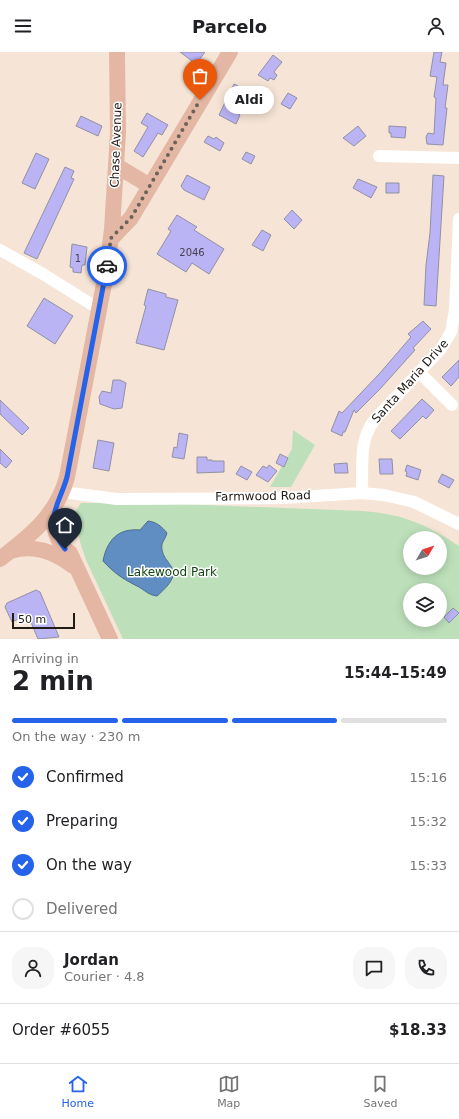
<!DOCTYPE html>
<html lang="en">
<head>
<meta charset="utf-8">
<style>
  :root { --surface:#fff; --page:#f6f6f6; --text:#202124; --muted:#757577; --line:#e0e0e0; --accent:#2563eb }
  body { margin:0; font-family:"DejaVu Sans",sans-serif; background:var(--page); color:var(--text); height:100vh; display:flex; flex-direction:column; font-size:15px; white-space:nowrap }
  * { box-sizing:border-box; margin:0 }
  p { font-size:13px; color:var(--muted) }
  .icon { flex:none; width:22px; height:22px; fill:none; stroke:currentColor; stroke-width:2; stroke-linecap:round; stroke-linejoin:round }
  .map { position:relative; height:587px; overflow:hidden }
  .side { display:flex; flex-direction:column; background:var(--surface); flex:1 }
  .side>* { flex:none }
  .needle { width:26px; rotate:51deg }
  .controls { position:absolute; left:403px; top:479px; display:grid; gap:8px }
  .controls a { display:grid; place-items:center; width:44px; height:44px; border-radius:50%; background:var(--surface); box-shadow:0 2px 10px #0003; font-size:20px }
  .scale { position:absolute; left:12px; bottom:10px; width:63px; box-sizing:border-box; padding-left:4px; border:2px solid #211b16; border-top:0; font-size:11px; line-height:14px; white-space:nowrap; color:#211b16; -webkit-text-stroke:3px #fff; paint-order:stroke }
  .pin { position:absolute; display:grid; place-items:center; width:34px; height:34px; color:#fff; margin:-41px -17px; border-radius:50% 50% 50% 0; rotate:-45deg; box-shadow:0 0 4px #0007 }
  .pin .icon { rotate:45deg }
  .courier { position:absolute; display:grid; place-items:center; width:40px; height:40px; margin:-20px; border:3px solid #2563eb; border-radius:50%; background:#fff; color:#222; box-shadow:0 1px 5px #0007 }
  .bubble { position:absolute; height:28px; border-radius:14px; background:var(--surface); box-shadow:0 2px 10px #0003; font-size:13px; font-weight:600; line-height:28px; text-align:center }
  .summary em { font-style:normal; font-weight:600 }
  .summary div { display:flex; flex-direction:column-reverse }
  .summary { display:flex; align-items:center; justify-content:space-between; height:68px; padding:0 12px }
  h1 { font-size:26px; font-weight:600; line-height:30px }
  .bar { display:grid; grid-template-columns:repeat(4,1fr); gap:6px 4px; align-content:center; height:48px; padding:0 12px }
  .bar i { height:5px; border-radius:3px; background:var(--line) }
  .bar .active { background:var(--accent) }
  .bar p { grid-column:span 4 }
  .line { display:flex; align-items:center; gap:10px; padding:0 12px; border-top:1px solid var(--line) }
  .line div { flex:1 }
  .round { display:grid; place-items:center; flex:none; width:42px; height:42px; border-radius:16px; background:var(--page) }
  ol { padding:0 12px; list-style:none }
  li { display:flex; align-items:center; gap:12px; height:44px }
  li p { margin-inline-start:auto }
  li .icon { padding:4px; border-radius:50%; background:var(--accent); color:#fff; stroke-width:4 }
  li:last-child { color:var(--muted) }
  li i { width:22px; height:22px; border:2px solid var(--line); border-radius:50% }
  header { display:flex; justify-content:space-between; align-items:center; height:52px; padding:0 12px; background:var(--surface); font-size:18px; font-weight:600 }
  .tab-bar { display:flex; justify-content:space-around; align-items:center; height:56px; border-top:1px solid var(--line); background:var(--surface); font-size:11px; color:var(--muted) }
  .tab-bar a { display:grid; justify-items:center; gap:2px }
  .tab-bar .active { color:var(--accent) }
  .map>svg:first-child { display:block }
</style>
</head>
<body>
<header><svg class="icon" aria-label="menu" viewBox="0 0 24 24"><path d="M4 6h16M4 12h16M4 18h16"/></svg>Parcelo<svg class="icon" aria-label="person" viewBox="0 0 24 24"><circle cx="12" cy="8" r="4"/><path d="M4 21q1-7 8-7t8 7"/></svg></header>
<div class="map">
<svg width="459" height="587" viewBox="0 0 459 587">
  <rect width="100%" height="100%" fill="#f6e5d6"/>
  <path fill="#bde0ba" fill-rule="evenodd" d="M293,378l22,15 -24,42h-21l22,-38z
    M81,451h74l208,8c40,3 63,13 96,35v93h-336l-37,-79 -6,-18 -5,-30zM410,486h30v30h-30zM410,538h30v30h-30z"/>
  <path fill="#618ec2" stroke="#4e6c8e" d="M148,469c9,1 14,6 19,12 -1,4 -4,8 -5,11 -3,22 30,22 -5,52 -9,-1 -12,-6 -20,-10 -14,-7 -23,-13 -34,-25 4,-20 14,-33 37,-31z"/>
  <path fill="#bab3f4" stroke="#9291a3" d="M180,0h25l-9,12z
    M434,0h8l-2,10 6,1 -3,22h5l-3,23h2l-4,37 -16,-1 -1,-7 2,-4 6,1 2,-36 -2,-1 3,-20 -7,-1z
    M273,3l9,7 -8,10 3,3 -3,5 -4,-2 -2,3 -10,-6z
    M234,32l18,9 -5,10 -6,-3 -6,12 5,3 -4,9 -17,-9z
    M288,41l9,5 -7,11 -9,-5z
    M147,61l21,12 -6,10 -4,-2 -15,24 -9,-6 14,-24 -7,-4z
    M81,64l21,10 -4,10 -22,-10z
    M358,74l8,10 -12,10 -11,-8z
    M389,74l17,1 -1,11 -14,-1v-4h-2z
    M208,84l6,3 2,-2 8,6 -4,8 -16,-9z
    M246,100l9,4 -4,8 -9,-5z
    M36,101l13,6 -14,30 -13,-6z
    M65,115l9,4 -3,7 3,1 -37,80 -13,-6z
    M187,123l23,12 -6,13 -20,-10 -3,-4z
    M433,123l11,1 -8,130 -12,-1 2,-40 4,-32z
    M358,127l19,8 -6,11 -18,-10z
    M386,131h13v10h-13z
    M292,158l10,10 -8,9 -10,-10z
    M177,163l20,12 -3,3 30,19 -15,25 -17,-11 -6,9 -29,-18 14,-23 -3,-2z
    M262,178l9,5 -8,16 -11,-6z
    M72,192l15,3 -2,18h-3l-1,8 -8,-1v-4l-3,-1z
    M148,237l18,5v3l12,3 -14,50 -28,-7 10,-37 -2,-1z
    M44,246l29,18 -18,28 -28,-18z
    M423,269l8,8 -18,19 2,2 -35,39 -24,24 -2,-3 -9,22h-2l-1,4 -11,-5 8,-20 3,2 38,-40 31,-36 -3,-3z
    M459,308v17l-8,9 -9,-9z
    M113,328h7l6,3 -4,25 -8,1 -14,-5 -1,-7 3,-6 9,2z
    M422,347l12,11 -8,9 -3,-3 -23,23 -9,-8z
    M0,348l29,28 -7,7 -22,-21z
    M179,381l9,2 -4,24 -12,-2 2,-10 3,1z
    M98,388l16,3 -5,28 -16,-3z
    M0,397l12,12 -6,7 -6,-5z
    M280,402l8,4 -4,9 -8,-4z
    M197,405h10v3h5v1h12v11l-27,1z
    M379,407h13l1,15h-13z
    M347,411l1,10h-13l-1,-9z
    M269,413l8,6 -9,11 -12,-7 7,-9 4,2z
    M407,413l14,5 -3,10 -12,-4 1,-4 -2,-1z
    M241,414l11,6 -5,8 -11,-6z
    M442,422l12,6 -5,8 -11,-6z
    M36,538l4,2 19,45 -21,2 -10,-24 -16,7 -7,-15 2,-4z
    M453,556l6,5 -10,10 -5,-6z"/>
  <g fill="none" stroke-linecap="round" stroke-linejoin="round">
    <path stroke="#fff" stroke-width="12" d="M379,104l80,2
      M0,198l43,24 56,35
      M419,320l33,33
      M62,440l55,7 166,-1 79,-5 22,2 30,7 45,22
      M362,441c1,-26 -4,-54 14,-75l65,-69 10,-17 4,-22 4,-91"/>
    <path stroke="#e4b7a5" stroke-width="16" d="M117,114l33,20
      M111,187l20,-21 99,-166
      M54,456c-2,16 2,36 16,45l40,86
      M11,499c22,-7 44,1 62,15
      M0,507c30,-23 57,-44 67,-82l40,-209 5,-39 6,-96 -1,-81"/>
  </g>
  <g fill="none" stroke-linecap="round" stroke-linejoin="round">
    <path stroke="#6c6259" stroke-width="4" stroke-dasharray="0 7.2" d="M107,214l4,-28 20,-20 69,-118"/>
    <path stroke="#2563eb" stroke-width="5" d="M65,497c-23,-29 -6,-43 2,-72l40,-211"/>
  </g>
  <g text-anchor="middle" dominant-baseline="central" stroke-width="3" stroke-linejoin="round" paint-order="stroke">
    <g font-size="10" fill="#47414e">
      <text x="192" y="200">2046</text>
      <text x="78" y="206">1</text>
    </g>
    <g font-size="12" fill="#211b16" stroke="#fff">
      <text transform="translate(116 93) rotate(-88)">Chase Avenue</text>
      <text transform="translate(410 329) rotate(-48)">Santa Maria Drive</text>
      <text transform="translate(263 444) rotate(-1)">Farmwood Road</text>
    </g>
    <g font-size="12" fill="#114511" stroke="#fff">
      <text x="172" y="520">Lakewood Park</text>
    </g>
  </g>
</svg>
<div class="controls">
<a><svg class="needle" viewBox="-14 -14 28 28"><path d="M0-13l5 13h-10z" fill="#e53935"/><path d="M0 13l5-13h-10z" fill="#757577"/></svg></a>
<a><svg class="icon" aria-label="layers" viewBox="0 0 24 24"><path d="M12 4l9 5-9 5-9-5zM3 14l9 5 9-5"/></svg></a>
</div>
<div class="scale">50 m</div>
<div class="pin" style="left:200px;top:48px;background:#ea580c"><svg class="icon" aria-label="bag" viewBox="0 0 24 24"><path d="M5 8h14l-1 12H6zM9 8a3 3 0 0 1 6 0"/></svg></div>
<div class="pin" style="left:65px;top:497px;background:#1f2937"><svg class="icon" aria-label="home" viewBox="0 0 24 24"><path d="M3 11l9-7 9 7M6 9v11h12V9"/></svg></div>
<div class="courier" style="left:107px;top:214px"><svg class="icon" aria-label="car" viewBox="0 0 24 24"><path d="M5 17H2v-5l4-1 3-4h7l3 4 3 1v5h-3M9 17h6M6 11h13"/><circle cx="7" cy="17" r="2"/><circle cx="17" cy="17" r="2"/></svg></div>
<div class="bubble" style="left:224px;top:34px;width:50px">Aldi</div>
</div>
<section class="side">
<div class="summary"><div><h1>2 min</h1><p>Arriving in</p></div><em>15:44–15:49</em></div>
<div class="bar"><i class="active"></i><i class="active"></i><i class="active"></i><i></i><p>On the way · 230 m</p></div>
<ol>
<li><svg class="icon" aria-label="check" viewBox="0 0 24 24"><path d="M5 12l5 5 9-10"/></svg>Confirmed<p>15:16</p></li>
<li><svg class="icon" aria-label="check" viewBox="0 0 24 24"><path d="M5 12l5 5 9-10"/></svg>Preparing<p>15:32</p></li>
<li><svg class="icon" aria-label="check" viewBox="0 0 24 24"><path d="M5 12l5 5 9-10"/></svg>On the way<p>15:33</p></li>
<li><i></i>Delivered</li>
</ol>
<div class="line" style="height:72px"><a class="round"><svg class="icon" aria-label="person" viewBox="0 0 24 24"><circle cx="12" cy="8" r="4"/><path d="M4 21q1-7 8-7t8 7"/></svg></a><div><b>Jordan</b><p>Courier · 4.8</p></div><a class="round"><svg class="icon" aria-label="chat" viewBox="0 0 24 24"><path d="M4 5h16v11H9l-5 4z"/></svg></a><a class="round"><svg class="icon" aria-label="phone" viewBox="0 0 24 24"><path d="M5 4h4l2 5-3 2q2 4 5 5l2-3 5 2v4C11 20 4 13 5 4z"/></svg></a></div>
<div class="line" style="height:52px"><div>Order #6055</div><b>$18.33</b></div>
</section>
<nav class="tab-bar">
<a class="active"><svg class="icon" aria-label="home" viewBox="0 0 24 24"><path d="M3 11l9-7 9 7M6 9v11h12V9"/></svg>Home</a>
<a><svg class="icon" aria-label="map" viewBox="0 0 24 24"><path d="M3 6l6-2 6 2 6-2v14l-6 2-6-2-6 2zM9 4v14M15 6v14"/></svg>Map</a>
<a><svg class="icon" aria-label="saved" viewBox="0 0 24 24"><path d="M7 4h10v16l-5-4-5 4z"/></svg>Saved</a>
</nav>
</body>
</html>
